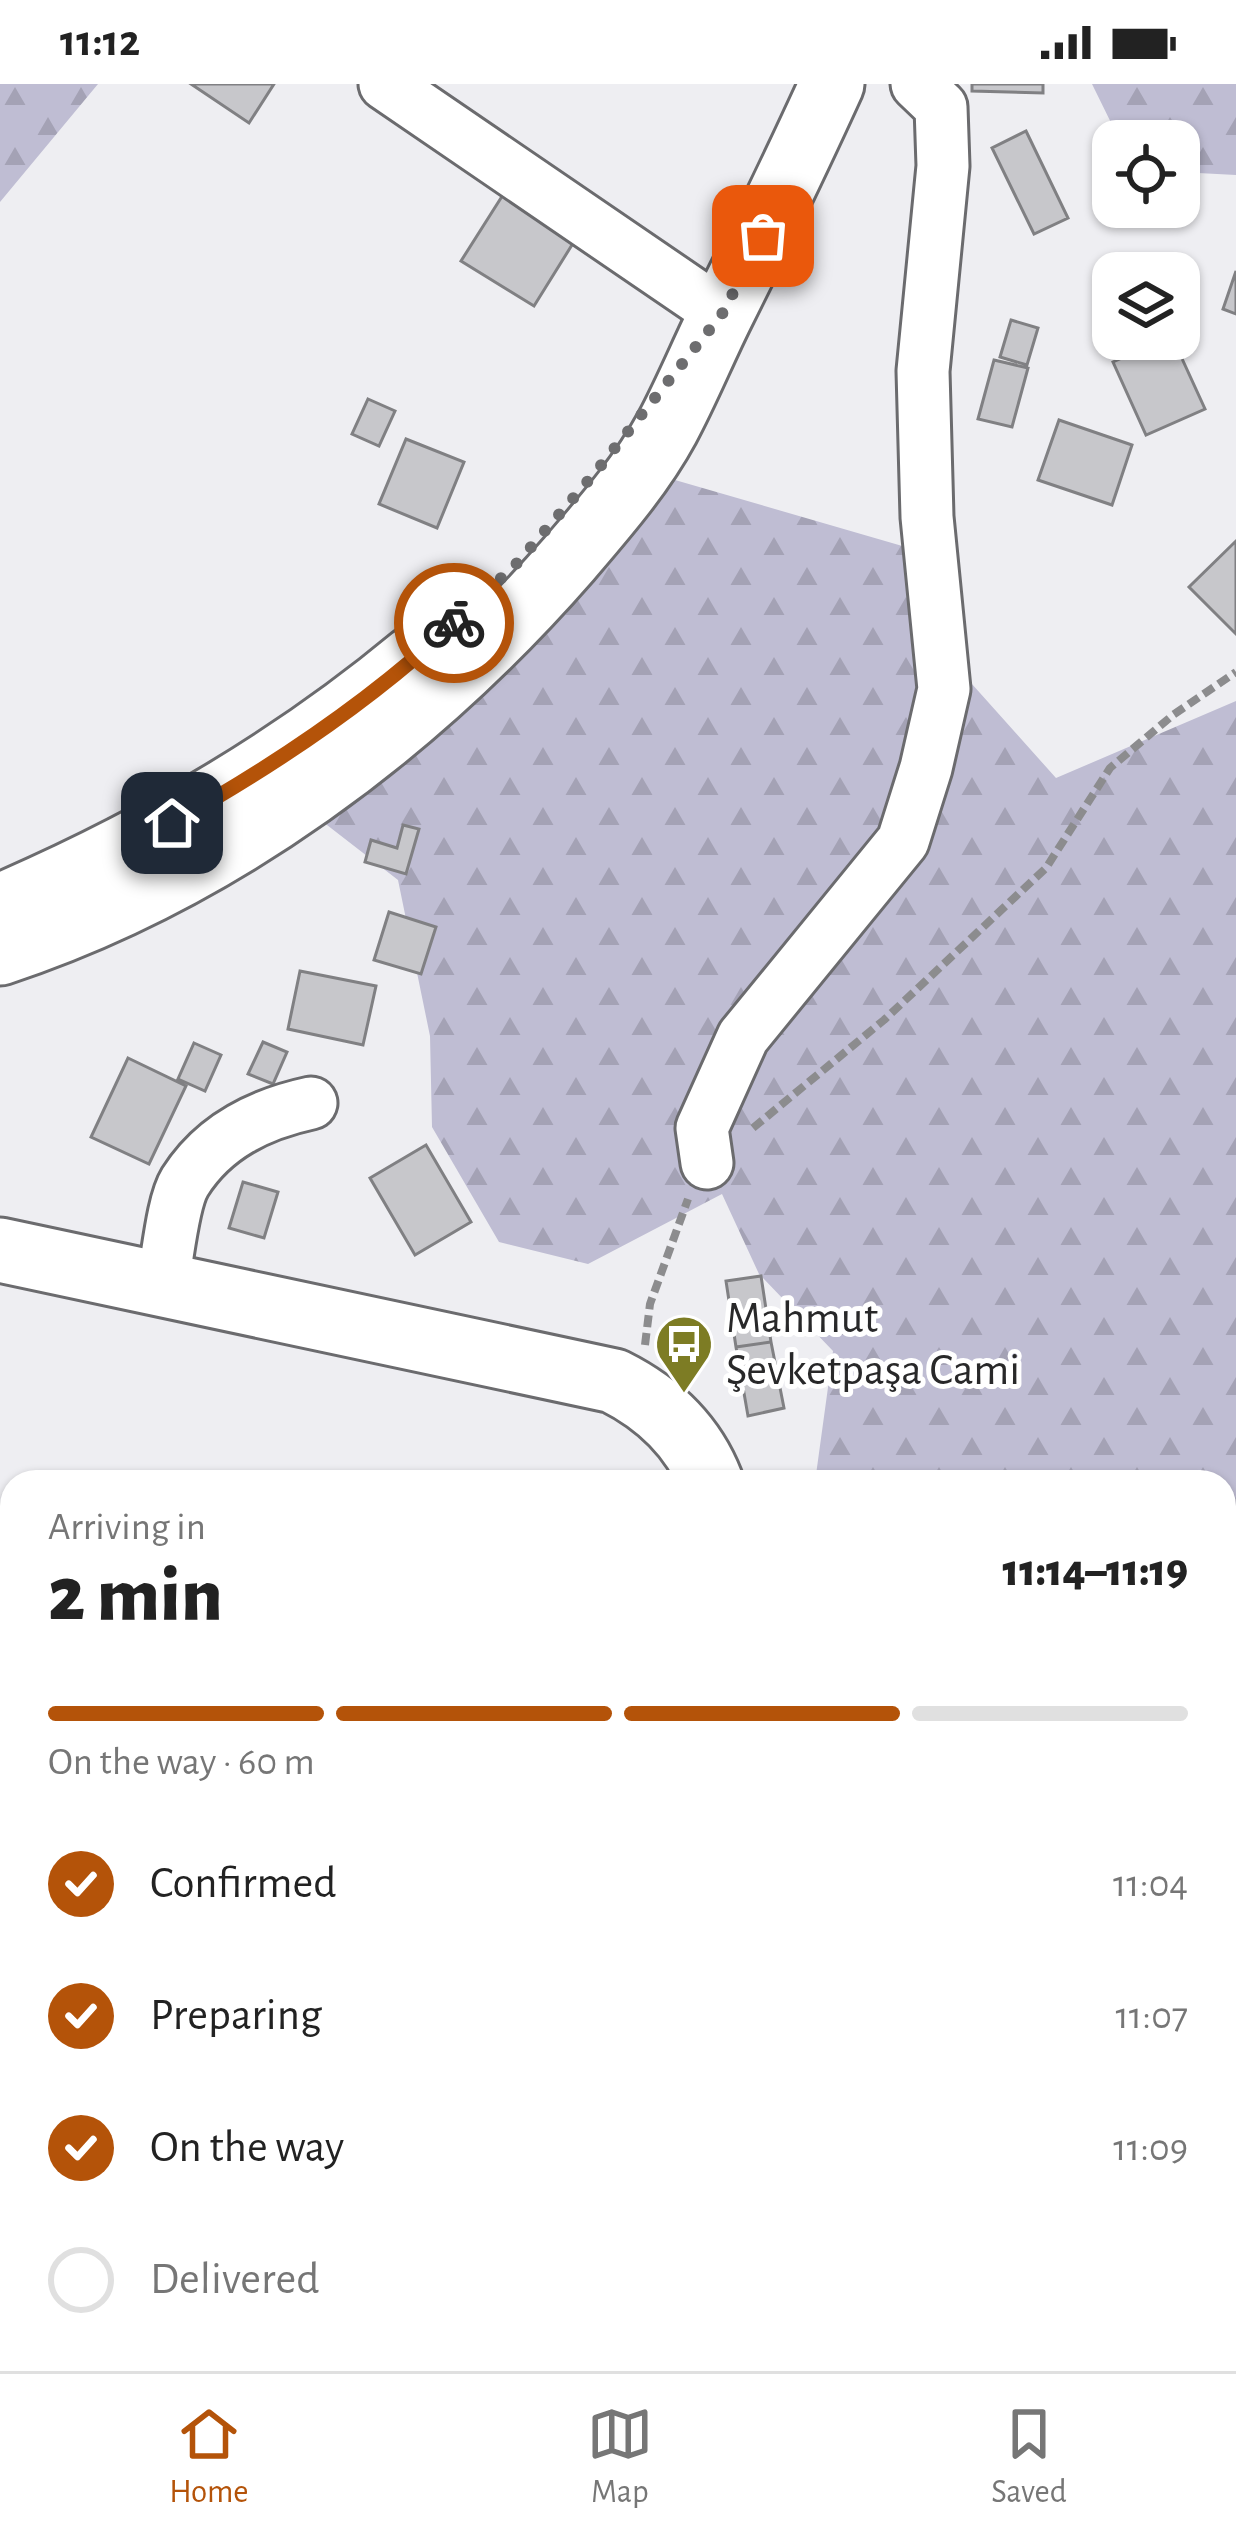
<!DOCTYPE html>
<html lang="en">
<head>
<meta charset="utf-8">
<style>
  :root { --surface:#fff; --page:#f6f6f6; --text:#222; --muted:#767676; --line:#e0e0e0; --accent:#b45309 }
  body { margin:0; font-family:"Alegreya Sans",sans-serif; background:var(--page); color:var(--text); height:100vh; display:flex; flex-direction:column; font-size:45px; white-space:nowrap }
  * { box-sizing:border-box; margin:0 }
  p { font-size:39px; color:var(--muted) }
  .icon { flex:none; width:66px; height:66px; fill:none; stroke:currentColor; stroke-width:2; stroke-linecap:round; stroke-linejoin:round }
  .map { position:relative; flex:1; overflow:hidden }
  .side { position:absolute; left:0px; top:1386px; width:1236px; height:903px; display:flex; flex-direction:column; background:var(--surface); border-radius:36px 36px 0 0; box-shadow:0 3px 9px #0004 }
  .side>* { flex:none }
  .controls { position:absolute; left:1092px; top:36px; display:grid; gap:24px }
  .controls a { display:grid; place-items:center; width:108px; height:108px; border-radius:24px; background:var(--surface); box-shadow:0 3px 9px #0004; font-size:60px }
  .pin { position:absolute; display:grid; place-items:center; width:102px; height:102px; color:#fff; margin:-51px; border-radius:24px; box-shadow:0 6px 18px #0006 }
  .courier { position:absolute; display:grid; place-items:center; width:120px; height:120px; margin:-60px; border:9px solid #b45309; border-radius:50%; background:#fff; color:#222; box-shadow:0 3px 15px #0007 }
  .overview em { font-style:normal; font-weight:800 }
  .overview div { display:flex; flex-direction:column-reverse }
  .overview { display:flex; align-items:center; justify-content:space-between; height:204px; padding:0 48px }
  h1 { font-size:78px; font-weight:800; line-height:90px }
  .bar { display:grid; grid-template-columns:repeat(4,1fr); gap:18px 12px; align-content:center; height:144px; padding:0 48px }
  .bar i { height:15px; border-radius:9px; background:var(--line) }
  .bar .active { background:var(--accent) }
  .bar p { grid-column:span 4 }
  ol { padding:0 48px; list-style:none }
  li { display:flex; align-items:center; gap:36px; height:132px }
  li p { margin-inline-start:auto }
  li .icon { padding:12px; border-radius:50%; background:var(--accent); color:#fff; stroke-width:4 }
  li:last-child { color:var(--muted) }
  li i { width:66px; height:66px; border:6px solid var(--line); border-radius:50% }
  .status { display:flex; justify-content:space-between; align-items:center; height:84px; padding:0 60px; background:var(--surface); direction:ltr }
  .status svg { height:33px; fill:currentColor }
  .menu { display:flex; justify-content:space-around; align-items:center; height:168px; border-top:3px solid var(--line); background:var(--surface); font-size:33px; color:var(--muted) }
  .menu a { display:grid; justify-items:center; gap:6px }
  .menu .active { color:var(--accent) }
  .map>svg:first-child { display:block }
</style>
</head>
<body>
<div class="status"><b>11:12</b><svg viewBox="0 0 49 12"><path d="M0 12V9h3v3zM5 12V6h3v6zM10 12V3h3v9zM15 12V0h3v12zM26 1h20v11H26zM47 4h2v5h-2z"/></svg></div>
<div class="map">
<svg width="1236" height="2287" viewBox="0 0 1236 2287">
  <defs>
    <pattern id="forest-firs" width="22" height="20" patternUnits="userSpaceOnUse" patternTransform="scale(3)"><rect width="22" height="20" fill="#bfbdd3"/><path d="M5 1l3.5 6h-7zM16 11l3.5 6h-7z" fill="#a4a2b5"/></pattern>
  </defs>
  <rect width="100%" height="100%" fill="#eeeef2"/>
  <path fill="url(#forest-firs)" d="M0,0h98l-98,118z
    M1092,0h144v91l-57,-3v-31h-59z
    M675,396l248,72 23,103 110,123 180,-77v1670h-206v-10h194v-879h-409l18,-131 -74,-77 -37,-80 -134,70 -89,-22 -67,-115 -2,-91 -32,-156 -102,-79z"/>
  <path fill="#c7c7cb" stroke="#808083" stroke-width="3" d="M191,0h83l-25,39z
    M972,0h71v9l-71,-2z
    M1026,47l42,87 -34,16 -42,-86z
    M513,95l72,45 -51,82 -73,-45z
    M1236,187v43l-13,-5z
    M1011,236l27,8 -11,37 -27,-8z
    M1165,255h8l32,70 -59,26 -33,-73z
    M994,276l34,8 -16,59 -34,-8z
    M368,315l27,12 -16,35 -27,-12z
    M1059,336l73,25 -20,60 -74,-25z
    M406,355l58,23 -27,66 -58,-24z
    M1236,457v93l-47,-47z
    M403,741l16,4 -13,45 -41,-12 6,-22 26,8z
    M389,828l47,15 -15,47 -47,-14z
    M300,887l76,15 -13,59 -75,-16z
    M263,958l24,10 -14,32 -25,-10z
    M194,959l27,12 -16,36 -27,-12z
    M128,974l58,28 -37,78 -58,-27z
    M426,1061l45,77 -56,33 -45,-77z
    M243,1098l35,10 -14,46 -35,-10z
    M761,1192l10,66 -35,5 -10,-66z
    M771,1258l13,66 -36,8 -12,-69z
    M949,2277h63v10h-70l1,-7z"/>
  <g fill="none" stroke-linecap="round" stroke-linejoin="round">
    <g stroke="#6b6b6e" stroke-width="57">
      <path id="minor" d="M385,0l337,230
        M707,1079l-5,-35 41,-91 160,-196 23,-73 18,-79 -17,-172 -4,-146 20,-205 -2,-59 -24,-23
        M162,1201c6,-26 10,-82 23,-103 29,-46 75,-68 126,-79
        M0,2170l12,1"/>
    </g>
    <g stroke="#6b6b6e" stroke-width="69">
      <path id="major" d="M0,822c149,-64 288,-144 413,-248
        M0,869c221,-73 417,-220 569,-394 35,-41 72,-83 98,-131 20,-37 36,-77 55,-115 38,-76 75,-152 110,-229
        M0,1166l614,131c44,22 79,55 97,101
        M804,2277l2,10"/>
    </g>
    <path stroke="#8c8c8e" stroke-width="8" stroke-dasharray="12 6" stroke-linecap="butt" d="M753,1044l131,-108 162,-152 64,-100 63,-53 63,-43
      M645,1261l5,-41 38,-105"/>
    <use href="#minor" stroke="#fff" stroke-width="51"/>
    <use href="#major" stroke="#fff" stroke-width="63"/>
  </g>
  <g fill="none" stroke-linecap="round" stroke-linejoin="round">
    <path stroke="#6d6d6f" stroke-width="12" stroke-dasharray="0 21.6" d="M454,539l64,-61 76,-88 128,-160 41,-78"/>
    <path stroke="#b45309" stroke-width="15" d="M172,739c100,-56 198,-121 282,-200"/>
  </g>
  <defs>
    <g id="bus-pin" transform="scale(3)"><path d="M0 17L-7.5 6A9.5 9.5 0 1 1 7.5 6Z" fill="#7d7c24" stroke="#fff"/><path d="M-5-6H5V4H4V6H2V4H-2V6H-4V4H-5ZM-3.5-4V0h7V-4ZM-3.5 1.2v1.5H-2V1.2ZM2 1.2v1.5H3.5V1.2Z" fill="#fff"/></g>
  </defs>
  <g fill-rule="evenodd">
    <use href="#bus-pin" x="684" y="1260"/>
  </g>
  <g text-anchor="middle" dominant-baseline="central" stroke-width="10" stroke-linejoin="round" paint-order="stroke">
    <g font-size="45" fill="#282829" stroke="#fff" text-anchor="start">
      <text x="726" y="1234">Mahmut<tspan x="726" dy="52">Şevketpaşa Cami</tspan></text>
    </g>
  </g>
</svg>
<div class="controls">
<a><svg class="icon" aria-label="locate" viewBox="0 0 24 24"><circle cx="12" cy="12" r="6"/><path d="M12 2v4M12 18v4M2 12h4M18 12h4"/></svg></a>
<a><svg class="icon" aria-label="layers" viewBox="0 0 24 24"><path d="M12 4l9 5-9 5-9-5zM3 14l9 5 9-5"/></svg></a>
</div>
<div class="pin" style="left:763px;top:152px;background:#ea580c"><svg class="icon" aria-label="bag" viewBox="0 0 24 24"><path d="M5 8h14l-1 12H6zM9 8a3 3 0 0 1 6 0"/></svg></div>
<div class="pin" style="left:172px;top:739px;background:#1f2937"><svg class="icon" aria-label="home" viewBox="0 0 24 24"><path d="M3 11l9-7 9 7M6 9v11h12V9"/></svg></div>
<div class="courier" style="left:454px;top:539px"><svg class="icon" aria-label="bike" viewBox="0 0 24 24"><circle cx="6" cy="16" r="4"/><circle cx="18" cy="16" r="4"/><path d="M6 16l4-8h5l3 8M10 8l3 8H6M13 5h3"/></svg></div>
<section class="side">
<div class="overview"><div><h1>2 min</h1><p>Arriving in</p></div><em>11:14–11:19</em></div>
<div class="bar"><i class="active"></i><i class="active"></i><i class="active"></i><i></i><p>On the way · 60 m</p></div>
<ol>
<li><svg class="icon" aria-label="check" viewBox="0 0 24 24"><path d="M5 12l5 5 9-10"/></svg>Confirmed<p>11:04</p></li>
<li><svg class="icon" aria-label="check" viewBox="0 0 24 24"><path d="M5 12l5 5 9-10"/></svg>Preparing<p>11:07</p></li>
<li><svg class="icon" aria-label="check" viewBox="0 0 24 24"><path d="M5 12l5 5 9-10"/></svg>On the way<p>11:09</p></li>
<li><i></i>Delivered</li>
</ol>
</section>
</div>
<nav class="menu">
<a class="active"><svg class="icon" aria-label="home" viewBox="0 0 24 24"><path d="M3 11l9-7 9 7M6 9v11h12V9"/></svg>Home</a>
<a><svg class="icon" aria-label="map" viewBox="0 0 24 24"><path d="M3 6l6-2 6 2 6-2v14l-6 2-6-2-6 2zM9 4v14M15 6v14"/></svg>Map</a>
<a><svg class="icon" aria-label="saved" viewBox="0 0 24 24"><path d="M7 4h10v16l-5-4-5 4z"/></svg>Saved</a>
</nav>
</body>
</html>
